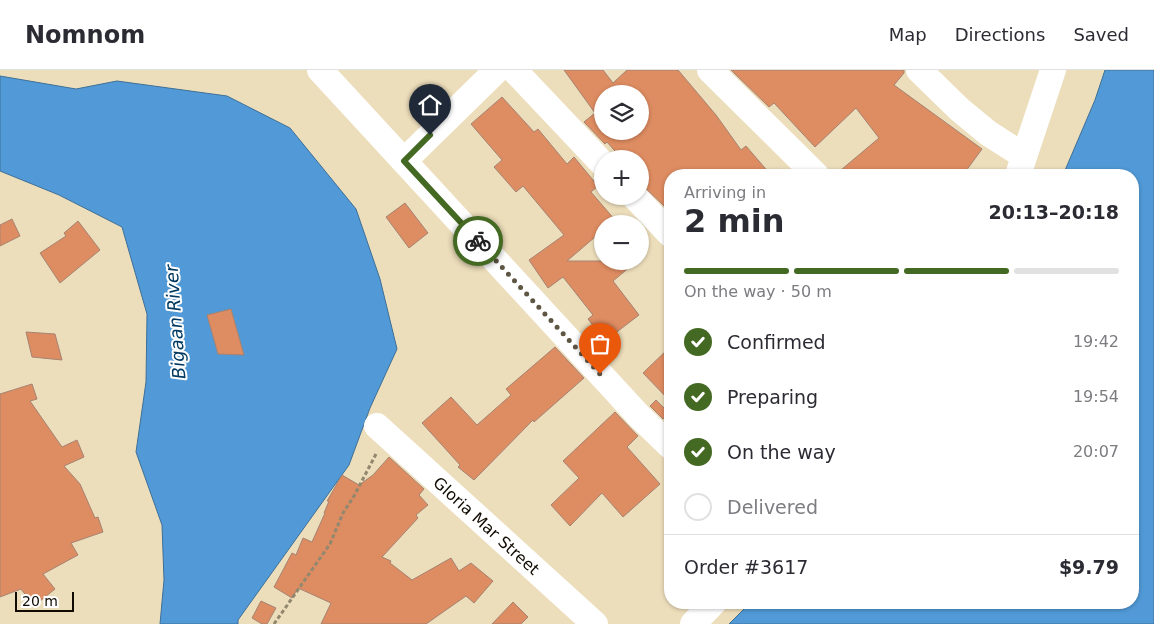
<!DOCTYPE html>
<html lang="en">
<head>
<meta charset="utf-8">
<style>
  :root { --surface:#fff; --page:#f2f2f3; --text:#2b2b33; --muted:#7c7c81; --line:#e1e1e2; --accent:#446922 }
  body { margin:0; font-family:"DejaVu Sans",sans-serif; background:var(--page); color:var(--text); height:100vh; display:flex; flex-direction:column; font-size:19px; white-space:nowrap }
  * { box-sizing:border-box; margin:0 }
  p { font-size:16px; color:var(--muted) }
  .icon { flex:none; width:28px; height:28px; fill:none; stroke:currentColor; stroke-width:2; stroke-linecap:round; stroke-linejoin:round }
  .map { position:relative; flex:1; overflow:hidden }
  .details { position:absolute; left:664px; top:99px; width:475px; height:440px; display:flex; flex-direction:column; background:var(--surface); border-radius:20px; box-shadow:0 1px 4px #0004 }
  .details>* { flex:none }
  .fabs { position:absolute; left:594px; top:15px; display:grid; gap:10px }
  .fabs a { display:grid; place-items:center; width:55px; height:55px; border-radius:50%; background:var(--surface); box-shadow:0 1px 4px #0004; font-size:25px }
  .scale { position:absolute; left:15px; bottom:12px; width:59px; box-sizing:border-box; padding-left:5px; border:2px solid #110b02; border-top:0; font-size:14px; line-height:18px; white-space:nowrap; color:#110b02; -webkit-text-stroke:4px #fff; paint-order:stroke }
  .pin { position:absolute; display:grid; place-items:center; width:42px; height:42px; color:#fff; margin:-51px -21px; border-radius:50% 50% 50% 0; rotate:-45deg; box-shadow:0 0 5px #0007 }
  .pin .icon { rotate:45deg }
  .courier { position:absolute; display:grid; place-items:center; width:50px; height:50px; margin:-25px; border:4px solid #446922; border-radius:50%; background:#fff; color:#222; box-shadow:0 1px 6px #0007 }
  .overview em { font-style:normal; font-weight:800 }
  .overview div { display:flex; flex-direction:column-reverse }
  .overview { display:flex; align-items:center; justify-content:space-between; height:85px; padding:0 20px }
  h1 { font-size:32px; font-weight:800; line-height:38px }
  .bar { display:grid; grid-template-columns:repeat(4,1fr); gap:8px 5px; align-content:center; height:60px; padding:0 20px }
  .bar i { height:6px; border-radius:4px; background:var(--line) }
  .bar .on { background:var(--accent) }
  .bar p { grid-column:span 4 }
  .line { display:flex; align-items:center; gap:12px; padding:0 20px; border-top:1px solid var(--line) }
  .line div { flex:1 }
  ol { padding:0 20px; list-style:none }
  li { display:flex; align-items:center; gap:15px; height:55px }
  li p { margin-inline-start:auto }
  li .icon { padding:5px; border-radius:50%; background:var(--accent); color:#fff; stroke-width:4 }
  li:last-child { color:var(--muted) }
  li i { width:28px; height:28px; border:2px solid var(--line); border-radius:50% }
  header { display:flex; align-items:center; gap:30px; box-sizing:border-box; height:70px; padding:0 25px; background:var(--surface); border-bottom:1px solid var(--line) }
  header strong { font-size:24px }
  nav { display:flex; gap:28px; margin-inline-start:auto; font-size:18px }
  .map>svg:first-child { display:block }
</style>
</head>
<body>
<header>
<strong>Nomnom</strong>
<nav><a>Map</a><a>Directions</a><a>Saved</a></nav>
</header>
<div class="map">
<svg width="1154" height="554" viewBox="0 0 1154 554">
  <rect width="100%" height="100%" fill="#eddebb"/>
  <path fill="#519ad7" stroke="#3e6f97" d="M1105,0h49v554h-425l21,-21 382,-1v-427h-69l32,-75z
    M0,6l76,13 41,-8 110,15 63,32 66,81 24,70 17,70 -27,59 -21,57 -111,155v4h-78l4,-44 -2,-55 -26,-73 10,-70 1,-68 -25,-87 -63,-32 -59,-24z"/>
  <path fill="#de8c61" stroke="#a58372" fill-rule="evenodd" d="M564,0h39l10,13 14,-13h51l38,45 25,35 5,-4 25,29h-101v26l-6,5 -24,-23v-24h-18l-15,-17 -2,2 -21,-22 11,-9zM602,24h38v9l9,10 -9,8v10h-38z
    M731,0h173v3l-10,12 88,64 -19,26h-128l44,-37 -23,-30 -41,39 -41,-44 -5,4z
    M502,27l32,35 4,-3 29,35 7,-7 24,29 -7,6 24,28 -4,4h-9v7l-35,30h70l-24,20 26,34 -34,26 -17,-22 5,-4 -30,-38 -15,11 -19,-28 35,-25 -41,-49 -7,6 -22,-25 8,-7 -31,-36z
    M405,133l23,30 -19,15 -23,-31z
    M12,149l8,17 -20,10v-21z
    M78,151l22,29 -40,33 -20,-30 26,-17 -2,-3z
    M231,239l13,46 -26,-1 -11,-39z
    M26,262l29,2 7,26 -30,-3z
    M555,277l29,31 -50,44 -1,-2 -59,60 -16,-13 2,-2 -38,-42 29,-26 26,28 34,-30 -5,-6z
    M670,277v54l-27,-28z
    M32,314l5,15 -7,2 32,46 15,-7 7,17 -20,9 16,18 15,34 3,-1 5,15 -32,11 7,12 -35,19 12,15 -21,17 -13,-17 -21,8v-203z
    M656,330l13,13 -6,6 -13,-13z
    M615,342l23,24 -11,11 33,37 -37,33 -21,-24 -32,33 -19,-21 28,-27 -16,-17z
    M389,387l35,32 -5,6 9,10 -12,10 2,3 -36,39 9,4 -1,2 22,17 39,-22 8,13 12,-8 22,18 -19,22 -8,-7 -40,28h-105l10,-21 -33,-15 -6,10 -18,-11 18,-34 4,2 7,-17 9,4 13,-29h-1l5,-12h-2l15,-26 17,10 14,-10z
    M261,531l15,7 -9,16h-5l-10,-6z
    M513,532l15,15 -7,7h-29z"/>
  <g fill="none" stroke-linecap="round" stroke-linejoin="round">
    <path stroke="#92876f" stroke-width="3" stroke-dasharray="4 2.5" stroke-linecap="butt" d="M274,554l56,-80 13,-31 11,-17 22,-42"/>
    <g stroke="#fff" stroke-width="26">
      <path d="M320,0l319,346 31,30"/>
      <path d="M514,0l88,93"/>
      <path d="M710,0l106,105"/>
      <path d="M919,0l40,39 29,24 36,23"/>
      <path d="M404,91l93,-91"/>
      <path d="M1018,105l35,-105"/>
      <path d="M634,126l36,38"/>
      <path id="s1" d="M377,356l218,198"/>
      <path d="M693,554l21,-22"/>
    </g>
  </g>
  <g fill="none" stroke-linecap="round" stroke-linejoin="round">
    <path stroke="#5e5543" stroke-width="5" stroke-dasharray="0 9" d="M478,171l122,133"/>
    <path stroke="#446922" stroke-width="6" d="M430,65l-26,26 74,80"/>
  </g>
  <g text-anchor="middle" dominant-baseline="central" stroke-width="4" stroke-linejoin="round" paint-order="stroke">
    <g font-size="16" fill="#110b02" stroke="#fff">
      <text stroke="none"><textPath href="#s1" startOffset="148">Gloria Mar Street</textPath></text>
    </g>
    <g font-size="18" font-style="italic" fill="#003960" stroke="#fff">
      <text transform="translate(175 252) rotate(-94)">Bigaan River</text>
    </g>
  </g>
</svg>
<div class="fabs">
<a><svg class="icon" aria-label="layers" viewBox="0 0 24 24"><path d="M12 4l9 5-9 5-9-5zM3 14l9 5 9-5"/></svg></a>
<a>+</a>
<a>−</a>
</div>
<div class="scale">20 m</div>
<div class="pin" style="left:600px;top:304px;background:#ea580c"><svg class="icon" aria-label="bag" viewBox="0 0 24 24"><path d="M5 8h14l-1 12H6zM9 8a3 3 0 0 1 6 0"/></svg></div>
<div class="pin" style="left:430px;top:65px;background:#1f2937"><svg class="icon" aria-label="home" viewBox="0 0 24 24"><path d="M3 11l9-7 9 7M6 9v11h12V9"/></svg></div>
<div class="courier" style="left:478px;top:171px"><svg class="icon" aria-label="bike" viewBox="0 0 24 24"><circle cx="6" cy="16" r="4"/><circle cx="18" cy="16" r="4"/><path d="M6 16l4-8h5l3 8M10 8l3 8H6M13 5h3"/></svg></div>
<section class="details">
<div class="overview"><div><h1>2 min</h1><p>Arriving in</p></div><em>20:13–20:18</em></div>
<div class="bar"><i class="on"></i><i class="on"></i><i class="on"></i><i></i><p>On the way · 50 m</p></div>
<ol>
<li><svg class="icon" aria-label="check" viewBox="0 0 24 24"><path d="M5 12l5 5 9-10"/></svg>Confirmed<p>19:42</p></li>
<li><svg class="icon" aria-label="check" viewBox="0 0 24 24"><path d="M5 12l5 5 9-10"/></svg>Preparing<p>19:54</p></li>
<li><svg class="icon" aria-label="check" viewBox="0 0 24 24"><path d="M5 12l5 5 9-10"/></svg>On the way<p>20:07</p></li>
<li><i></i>Delivered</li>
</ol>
<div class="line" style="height:65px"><div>Order #3617</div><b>$9.79</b></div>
</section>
</div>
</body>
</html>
